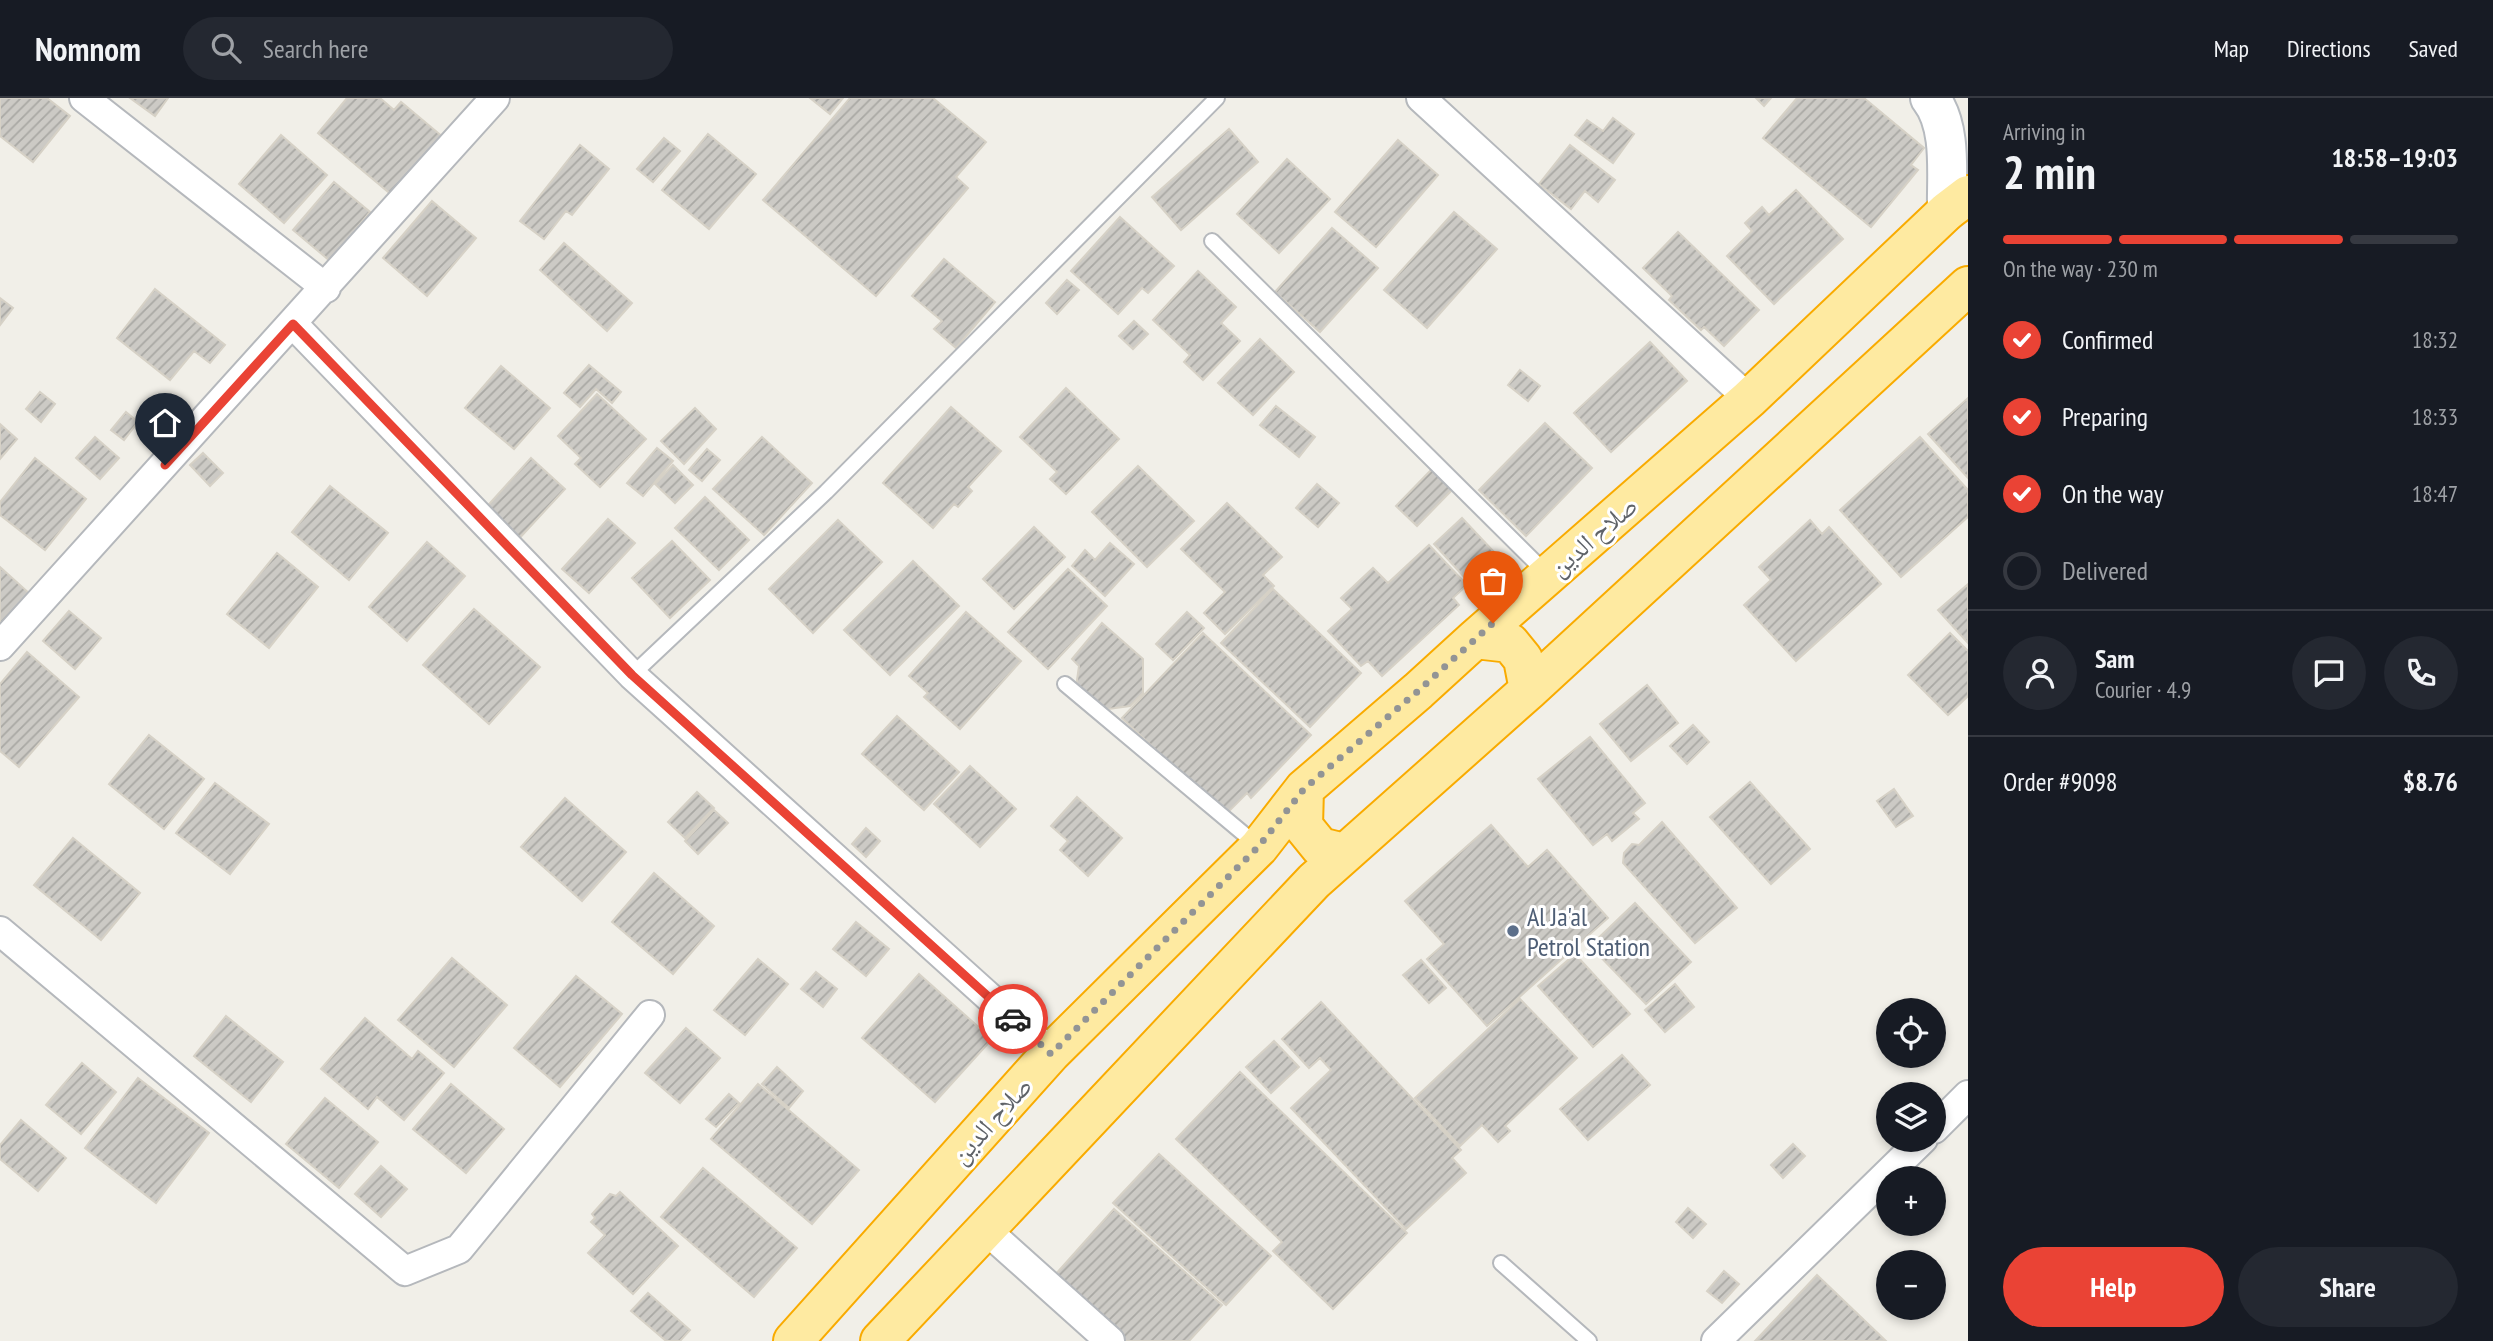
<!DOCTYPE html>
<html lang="en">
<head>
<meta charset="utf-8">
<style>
  :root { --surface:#171b24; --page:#242831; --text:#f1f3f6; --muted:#9ea1a6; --line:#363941; --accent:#ea4335 }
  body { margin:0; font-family:"PT Sans Narrow","Noto Naskh Arabic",sans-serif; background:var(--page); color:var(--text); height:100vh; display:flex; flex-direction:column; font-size:26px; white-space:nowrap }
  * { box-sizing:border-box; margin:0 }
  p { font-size:23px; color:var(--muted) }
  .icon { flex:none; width:38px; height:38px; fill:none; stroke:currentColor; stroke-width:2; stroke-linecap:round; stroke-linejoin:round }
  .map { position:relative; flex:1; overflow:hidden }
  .details { display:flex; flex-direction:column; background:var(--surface); width:525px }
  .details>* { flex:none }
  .fabs { position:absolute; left:1876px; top:900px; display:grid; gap:14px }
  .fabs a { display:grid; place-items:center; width:70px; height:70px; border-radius:50%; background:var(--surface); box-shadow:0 4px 10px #0003; font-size:35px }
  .pin { position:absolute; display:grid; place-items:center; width:60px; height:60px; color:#fff; margin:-72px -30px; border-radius:50% 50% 50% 0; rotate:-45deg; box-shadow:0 0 7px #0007 }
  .pin .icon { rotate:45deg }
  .courier { position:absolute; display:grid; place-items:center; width:70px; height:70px; margin:-35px; border:5px solid #ea4335; border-radius:50%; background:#fff; color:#222; box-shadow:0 2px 9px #0007 }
  .head em { font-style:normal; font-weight:700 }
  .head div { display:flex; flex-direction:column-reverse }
  .head { display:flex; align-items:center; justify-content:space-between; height:119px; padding:0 35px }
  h1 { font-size:46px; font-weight:700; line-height:52px }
  .bar { display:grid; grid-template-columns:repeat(4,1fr); gap:10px 7px; align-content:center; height:84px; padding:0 35px }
  .bar i { height:9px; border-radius:5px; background:var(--line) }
  .bar .active { background:var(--accent) }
  .bar p { grid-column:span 4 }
  .line { display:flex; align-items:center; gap:18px; padding:0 35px; border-top:2px solid var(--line) }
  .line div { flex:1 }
  .round { display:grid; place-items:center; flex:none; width:74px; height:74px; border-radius:37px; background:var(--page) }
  ol { padding:0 35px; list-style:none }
  li { display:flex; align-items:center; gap:21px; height:77px }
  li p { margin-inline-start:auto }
  li .icon { padding:7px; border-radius:50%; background:var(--accent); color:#fff; stroke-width:4 }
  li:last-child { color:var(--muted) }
  li i { width:38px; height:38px; border:4px solid var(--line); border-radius:50% }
  .cta { display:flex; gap:14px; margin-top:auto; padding:14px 35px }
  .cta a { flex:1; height:80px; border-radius:42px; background:var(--accent); color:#fff; font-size:28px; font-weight:700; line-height:80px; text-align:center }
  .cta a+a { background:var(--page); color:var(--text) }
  header { display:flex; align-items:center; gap:42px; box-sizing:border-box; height:98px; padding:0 35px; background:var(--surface); border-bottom:2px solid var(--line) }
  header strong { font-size:33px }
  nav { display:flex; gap:38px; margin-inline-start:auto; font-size:24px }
  .search { width:490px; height:63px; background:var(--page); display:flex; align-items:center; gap:18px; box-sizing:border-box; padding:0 24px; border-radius:38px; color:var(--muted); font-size:26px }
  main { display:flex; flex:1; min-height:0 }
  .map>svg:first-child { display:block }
</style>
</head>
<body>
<header>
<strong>Nomnom</strong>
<div class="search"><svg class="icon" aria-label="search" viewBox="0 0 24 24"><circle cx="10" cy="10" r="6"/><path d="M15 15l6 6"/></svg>Search here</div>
<nav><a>Map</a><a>Directions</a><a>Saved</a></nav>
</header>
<main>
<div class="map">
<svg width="1968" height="1243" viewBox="0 0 1968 1243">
  <defs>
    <pattern id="building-hatch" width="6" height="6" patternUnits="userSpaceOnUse" patternTransform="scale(1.75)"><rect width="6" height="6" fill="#cccac5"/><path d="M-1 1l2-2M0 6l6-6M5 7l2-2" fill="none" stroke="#a9a8a4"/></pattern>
  </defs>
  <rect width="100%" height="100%" fill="#f1efe8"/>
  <path fill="url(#building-hatch)" stroke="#d6d1c6" stroke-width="2" d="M0,0h47l23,18 -37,46 -33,-26z
    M130,0h38l-13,18z
    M347,0h33l14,12 7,-8 42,35 -50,59 -75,-63z
    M810,0h33l-13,16z
    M850,0h83l53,44 -30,35 12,11 -92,108 -113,-96z
    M1756,0h15l-7,8z
    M1797,0h67l60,50 -13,17 7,5 -47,57 -108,-89z
    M1613,20l21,16 -21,29 -38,-28 12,-15 16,11z
    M1229,31l29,33 -77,68 -29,-33z
    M708,36l48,40 -47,55 -47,-39z
    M281,37l46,40 -43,48 -45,-39z
    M664,40l16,13 -27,31 -16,-13z
    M1398,42l40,35 -62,72 -41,-35z
    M580,47l29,24 -37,46 -6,-4 -22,28 -24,-18z
    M1570,47l45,35 -17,22 -13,-11 -14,18 -32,-25z
    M1287,61l43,40 -51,54 -42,-39z
    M334,84l36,30 -40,49 -37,-31z
    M1796,92l47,49 -69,65 -47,-48 25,-25 -7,-8 17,-16 7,8z
    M432,103l44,37 -49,58 -44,-38z
    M1454,114l43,37 -70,79 -43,-38z
    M1120,119l54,49 -26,27 -6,-5 -24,26 -47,-43z
    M1332,130l46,40 -58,64 -45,-40z
    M1678,134l81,78 -35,36 -20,-19 -3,3 -32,-30 3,-4 -29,-28z
    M564,145l68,60 -25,28 -67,-61z
    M944,161l51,43 -39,46 -22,-19 8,-8 -30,-25z
    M1198,173l38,36 -15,16 19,18 -37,39 -19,-18 6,-7 -37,-35z
    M1067,182l12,10 -22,24 -11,-11z
    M155,191l70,56 -15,18 -16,-12 -24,29 -53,-42z
    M0,200l13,10 -13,17z
    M1134,223l14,13 -15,15 -14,-13z
    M1260,241l34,33 -41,43 -35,-32z
    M1650,244l37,39 -76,71 -37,-39z
    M589,267l32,27 -9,11 -16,-14 -16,18 -16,-14z
    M501,268l49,42 -36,41 -49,-41z
    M1520,272l20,16 -12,15 -20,-16z
    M1066,290l53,51 -53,55 -16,-15 7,-7 -37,-35z
    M40,294l15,12 -14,18 -15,-13z
    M597,296l49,45 -46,48 -25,-23 6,-6 -23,-22z
    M1968,300v80l-40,-44z
    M1276,308l39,31 -16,20 -39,-32z
    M951,309l50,44 -33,36 4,4 -14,16 -4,-3 -21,24 -50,-45z
    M695,310l21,21 -32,35 -23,-23z
    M126,314l12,10 -14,18 -13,-10z
    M1545,325l47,45 -66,68 -47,-46z
    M0,326l17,15 -17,20z
    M95,339l24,21 -19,21 -24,-21z
    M762,339l50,46 -48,52 -51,-46z
    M1920,339l48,53v27l-67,60 -61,-67z
    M657,350l16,13 -30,35 -16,-13z
    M707,351l13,11 -18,21 -13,-11z
    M203,355l20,20 -13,13 -20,-21z
    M35,360l51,41 -41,51 -45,-35v-13z
    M531,360l34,31 -50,54 -34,-30z
    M673,367l20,20 -18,18 -20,-19z
    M1138,368l56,55 -47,46 -55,-55z
    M1433,370l21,20 -37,38 -21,-20z
    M1317,386l22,19 -21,24 -22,-19z
    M330,388l58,47 -39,47 -57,-48z
    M705,399l44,43 -30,30 -44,-42z
    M1227,405l55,54 -19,18 11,11 -49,48 -21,-21 21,-21 -44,-43z
    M1462,420l33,35 -28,27 -33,-36z
    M608,421l27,24 -46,50 -27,-24z
    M838,422l44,42 -69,71 -44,-44z
    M1810,422l12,14 7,-7 52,57 -85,77 -52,-56 27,-25 -12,-13z
    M1034,429l31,30 -51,52 -31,-30z
    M672,443l38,39 -40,38 -38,-40z
    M427,444l38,34 -58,65 -38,-34z
    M1110,445l24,21 -29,32 -33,-30 13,-16 10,10z
    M1429,447l38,40 -14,13 6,7 -77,71 -14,-15 -7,5 -33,-35 24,-22 -11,-11 32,-30 15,15z
    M277,455l41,34 -49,61 -42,-34z
    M913,463l46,45 -69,69 -46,-45z
    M0,469l30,27 -30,33z
    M1068,471l39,37 -59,63 -40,-37z
    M1968,486v59l-30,-33z
    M1273,491l88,84 -51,54 -89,-84z
    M474,511l66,58 -51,57 -66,-59z
    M69,513l32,27 -26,31 -32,-28z
    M966,514l55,49 -61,68 -36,-32 4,-4 -19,-17z
    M1187,514l17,16 -31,32 -17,-16z
    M1102,525l41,36v34l-13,13 -29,4 -25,-23 3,-21 -7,-7z
    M1203,535l108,102 -60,63 -4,-5 -22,22 -103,-97z
    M1950,535l18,18v45l-20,19 -40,-40z
    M27,554l52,45 -60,70 -19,-16v-67z
    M1647,587l31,38 -47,38 -31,-37z
    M897,618l62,56 -35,38 -62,-56z
    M1693,627l16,17 -22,22 -17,-18z
    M149,637l55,44 -40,50 -55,-45z
    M1590,639l55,66 -12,10 6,6 -27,22 -5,-7 -14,11 -55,-66z
    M970,668l46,43 -36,38 -46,-43z
    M1750,684l60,67 -39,35 -61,-67z
    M215,685l54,41 -39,50 -54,-41z
    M1894,691l19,27 -17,11 -19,-26z
    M697,694l17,16 -29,30 -17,-16z
    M1077,699l45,41 -34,38 -28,-26 8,-9 -17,-15z
    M565,700l61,54 -44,49 -61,-54z
    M714,712l14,13 -30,31 -13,-13z
    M1662,724l75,86 -42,35 -72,-80 1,-10 8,-9 7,1z
    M1491,727l37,42 19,-17 61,68 -121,108 -60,-67 17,-15 -39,-43z
    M866,730l14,13 -14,16 -14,-13z
    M73,740l67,55 -39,47 -67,-55z
    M654,775l60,53 -41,48 -61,-52z
    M1635,805l56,59 -45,42 -56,-58z
    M856,824l33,27 -23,27 -33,-27z
    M1575,856l55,60 -37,33 -55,-61z
    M452,860l55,47 -53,62 -56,-47z
    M758,861l30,25 -43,51 -31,-25z
    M1421,862l25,28 -17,15 -26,-28z
    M816,874l21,17 -14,18 -22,-18z
    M919,876l73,65 -57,63 -73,-64z
    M576,878l46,38 -62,73 -46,-39z
    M1675,886l19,23 -29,25 -20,-22z
    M1520,901l57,59 -72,68 5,5 -12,11 -16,-17 -22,21 -45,-48z
    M1321,904l140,148 -9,8 14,15 -60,56 -115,-121 40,-38 -11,-12 -11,10 -27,-29z
    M226,918l57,46 -32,40 -57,-46z
    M365,920l47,41 6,-8 26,22 -40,47 -27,-23 -9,12 -47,-40z
    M686,930l34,30 -40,45 -35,-30z
    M1274,943l25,26 -28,26 -25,-26z
    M1622,957l28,30 -62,55 -28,-31z
    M82,965l34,29 -35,42 -35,-29z
    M777,969l26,24 -14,17 -27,-24z
    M1240,974l167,161 -74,76 -60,-58 9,-9 -106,-103z
    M138,980l71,55 -53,70 -71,-55z
    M451,986l53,45 -38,44 -53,-44z
    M758,986l101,86 -47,54 -101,-85z
    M729,996l10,9 -23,24 -10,-8z
    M325,1000l53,44 -39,46 -53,-44z
    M21,1022l45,38 -28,33 -38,-32v-14z
    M1793,1046l12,12 -22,22 -12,-13z
    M1159,1056l112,102 -45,49 -113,-102z
    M381,1068l26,23 -26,28 -26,-23z
    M703,1070l94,80 -43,49 -93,-80z
    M620,1094l58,54 -45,48 -45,-41 17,-18 -14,-13 4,-4 -3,-4 18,-20 6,2z
    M1688,1110l18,16 -13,14 -17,-16z
    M1114,1111l108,96 -33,36h-64l-71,-65z
    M1724,1173l15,13 -17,19 -15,-12z
    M1817,1177l69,66h-131z
    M648,1195l42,37 -10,11h-14l-35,-30z"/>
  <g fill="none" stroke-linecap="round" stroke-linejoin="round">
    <g stroke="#b5b8bc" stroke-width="18">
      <path id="service" d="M1212,143l336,334
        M632,577l194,-183 391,-394
        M1065,586l192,161
        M1501,1165l88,78"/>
    </g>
    <g stroke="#b5b8bc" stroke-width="32">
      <path id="minor" d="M84,0l242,190
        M1421,0l328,301
        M293,226l339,351 419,378
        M0,548l495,-548
        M0,833l405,340 54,-22 191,-234
        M1934,1031l34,-34
        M985,1131l125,112
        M1716,1243l207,-202"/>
    </g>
    <g stroke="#b6babf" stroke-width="42">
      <path id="secondary" d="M1930,0c23,29 16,79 17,113"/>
    </g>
    <g stroke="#f9ab00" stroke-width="42">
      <path id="trunk" d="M1475,541l35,4 13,16 6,31
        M1304,691l-1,37 17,21 24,6
        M793,1243l258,-288 208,-206 45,-58 114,-98 57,-52 274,-240 198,-188 21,-16
        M880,1243l434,-460 215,-191 439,-404"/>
    </g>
    <use href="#service" stroke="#fff" stroke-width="14"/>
    <use href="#minor" stroke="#fff" stroke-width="28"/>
    <use href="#secondary" stroke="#fff" stroke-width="38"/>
    <use href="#trunk" stroke="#feeaa1" stroke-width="38"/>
  </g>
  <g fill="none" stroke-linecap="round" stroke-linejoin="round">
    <path stroke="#929495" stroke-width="7" stroke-dasharray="0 12.6" d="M1013,921l38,35 208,-208 45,-57 114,-98 75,-68"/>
    <path stroke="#ea4335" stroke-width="9" d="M165,367l128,-141 339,351 381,344"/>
  </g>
  <circle fill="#5c6f8a" stroke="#fff" stroke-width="2.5" cx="1513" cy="833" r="7"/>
  <g text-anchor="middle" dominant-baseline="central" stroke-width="6" stroke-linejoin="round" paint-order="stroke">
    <g font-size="26" fill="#5f6368" stroke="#fff">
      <text transform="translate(1593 438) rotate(-41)">صلاح الدين</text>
      <text transform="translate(991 1022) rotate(-48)">صلاح الدين</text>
    </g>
    <g font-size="26" fill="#4e5e75" stroke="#fff" text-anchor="start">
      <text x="1527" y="818">Al Ja'al<tspan x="1527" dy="30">Petrol Station</tspan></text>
    </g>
  </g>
</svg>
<div class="fabs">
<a><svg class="icon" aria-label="locate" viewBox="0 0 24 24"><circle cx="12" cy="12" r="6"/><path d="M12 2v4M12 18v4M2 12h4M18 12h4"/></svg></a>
<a><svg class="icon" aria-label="layers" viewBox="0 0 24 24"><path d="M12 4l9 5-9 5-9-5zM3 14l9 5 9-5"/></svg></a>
<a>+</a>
<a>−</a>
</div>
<div class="pin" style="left:1493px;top:525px;background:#ea580c"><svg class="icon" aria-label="bag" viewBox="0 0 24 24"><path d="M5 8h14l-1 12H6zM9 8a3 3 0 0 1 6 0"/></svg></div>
<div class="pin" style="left:165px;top:367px;background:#1f2937"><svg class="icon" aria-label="home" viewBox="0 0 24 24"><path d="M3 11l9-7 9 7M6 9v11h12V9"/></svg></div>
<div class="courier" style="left:1013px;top:921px"><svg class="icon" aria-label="car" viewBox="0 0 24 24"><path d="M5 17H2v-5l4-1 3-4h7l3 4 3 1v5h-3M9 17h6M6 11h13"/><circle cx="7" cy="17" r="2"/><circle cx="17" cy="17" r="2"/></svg></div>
</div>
<section class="details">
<div class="head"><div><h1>2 min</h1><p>Arriving in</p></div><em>18:58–19:03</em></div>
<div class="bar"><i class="active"></i><i class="active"></i><i class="active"></i><i></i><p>On the way · 230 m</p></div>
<ol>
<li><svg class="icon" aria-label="check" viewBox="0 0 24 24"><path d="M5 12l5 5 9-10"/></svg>Confirmed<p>18:32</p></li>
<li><svg class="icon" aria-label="check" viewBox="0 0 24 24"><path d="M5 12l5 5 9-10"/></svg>Preparing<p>18:33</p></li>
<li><svg class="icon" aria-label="check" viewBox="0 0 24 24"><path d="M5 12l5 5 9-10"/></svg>On the way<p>18:47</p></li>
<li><i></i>Delivered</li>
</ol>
<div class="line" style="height:126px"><a class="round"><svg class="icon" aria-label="person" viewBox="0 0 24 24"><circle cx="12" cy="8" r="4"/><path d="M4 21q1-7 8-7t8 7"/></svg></a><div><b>Sam</b><p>Courier · 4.9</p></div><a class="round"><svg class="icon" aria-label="chat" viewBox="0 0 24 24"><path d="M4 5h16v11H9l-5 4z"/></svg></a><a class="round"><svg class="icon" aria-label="phone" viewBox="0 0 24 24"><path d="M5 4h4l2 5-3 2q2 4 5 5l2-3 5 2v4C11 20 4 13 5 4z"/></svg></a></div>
<div class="line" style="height:91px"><div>Order #9098</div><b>$8.76</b></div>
<div class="cta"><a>Help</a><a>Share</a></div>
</section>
</main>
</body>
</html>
